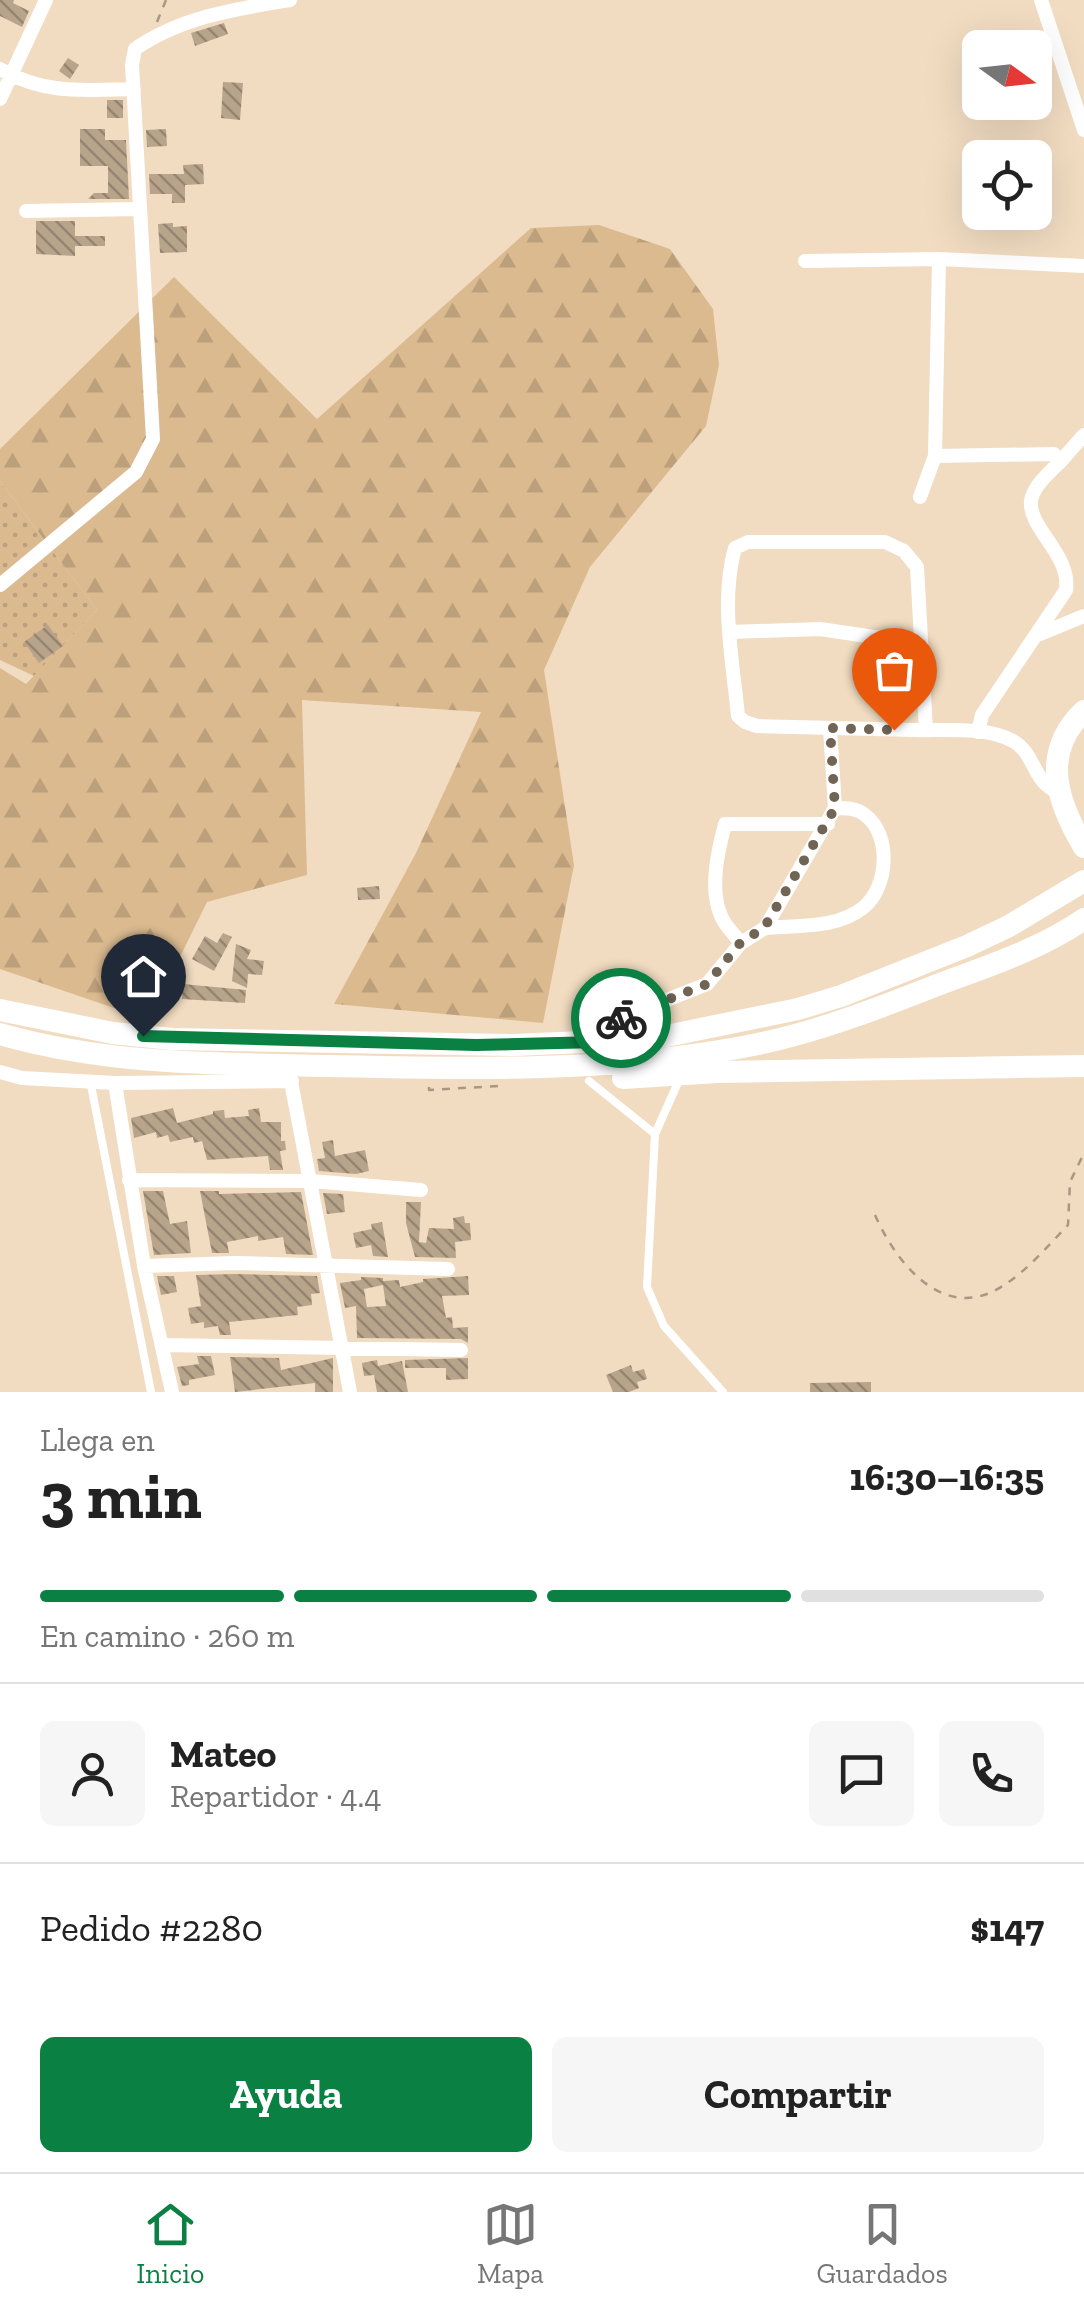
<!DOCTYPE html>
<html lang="es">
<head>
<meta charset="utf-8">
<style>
  :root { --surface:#fff; --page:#f6f6f6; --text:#222; --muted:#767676; --line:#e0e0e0; --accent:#0b8043 }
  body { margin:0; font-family:"Zilla Slab",serif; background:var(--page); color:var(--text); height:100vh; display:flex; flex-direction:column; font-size:38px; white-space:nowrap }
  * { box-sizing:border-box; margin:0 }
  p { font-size:32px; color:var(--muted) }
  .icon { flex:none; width:55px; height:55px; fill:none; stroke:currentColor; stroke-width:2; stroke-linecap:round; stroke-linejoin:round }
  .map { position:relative; height:1392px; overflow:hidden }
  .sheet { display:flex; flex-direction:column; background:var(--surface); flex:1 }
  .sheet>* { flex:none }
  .needle { width:65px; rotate:105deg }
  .tools { position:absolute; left:962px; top:30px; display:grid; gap:20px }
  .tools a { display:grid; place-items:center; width:90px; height:90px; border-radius:15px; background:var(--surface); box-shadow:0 10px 40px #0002; font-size:50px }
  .pin { position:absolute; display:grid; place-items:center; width:85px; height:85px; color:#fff; margin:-102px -42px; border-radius:50% 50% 50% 0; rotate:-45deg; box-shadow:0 0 10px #0007 }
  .pin .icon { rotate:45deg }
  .courier { position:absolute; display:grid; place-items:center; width:100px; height:100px; margin:-50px; border:8px solid #0b8043; border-radius:50%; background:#fff; color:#222; box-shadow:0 2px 12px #0007 }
  .head em { font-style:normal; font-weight:700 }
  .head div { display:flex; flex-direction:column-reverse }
  .head { display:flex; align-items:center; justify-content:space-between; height:170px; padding:0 40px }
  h1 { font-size:65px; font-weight:700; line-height:75px }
  .bar { display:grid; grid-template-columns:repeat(4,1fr); gap:15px 10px; align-content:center; height:120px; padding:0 40px }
  .bar i { height:12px; border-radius:8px; background:var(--line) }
  .bar .on { background:var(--accent) }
  .bar p { grid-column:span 4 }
  .line { display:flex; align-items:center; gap:25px; padding:0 40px; border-top:2px solid var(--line) }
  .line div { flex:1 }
  .round { display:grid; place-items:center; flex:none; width:105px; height:105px; border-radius:15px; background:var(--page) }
  .primary-button { display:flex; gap:20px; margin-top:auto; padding:20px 40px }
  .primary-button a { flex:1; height:115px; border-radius:15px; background:var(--accent); color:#fff; font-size:40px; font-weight:700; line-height:115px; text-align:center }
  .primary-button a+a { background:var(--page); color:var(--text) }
  .menu { display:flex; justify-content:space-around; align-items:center; height:140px; border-top:2px solid var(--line); background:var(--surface); font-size:28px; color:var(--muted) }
  .menu a { display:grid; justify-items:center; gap:5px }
  .menu .on { color:var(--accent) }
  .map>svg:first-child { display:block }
</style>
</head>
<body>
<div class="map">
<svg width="1084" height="1392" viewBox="0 0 1084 1392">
  <defs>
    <pattern id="grass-dots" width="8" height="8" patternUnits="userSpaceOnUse" patternTransform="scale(2.5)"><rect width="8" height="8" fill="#dbba90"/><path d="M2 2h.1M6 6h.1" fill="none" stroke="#bca07c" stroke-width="1.8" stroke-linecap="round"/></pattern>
    <pattern id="forest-firs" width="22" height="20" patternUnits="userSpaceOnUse" patternTransform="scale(2.5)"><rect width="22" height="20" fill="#dbba90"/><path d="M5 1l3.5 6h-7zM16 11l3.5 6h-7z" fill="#bca07c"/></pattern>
    <pattern id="building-back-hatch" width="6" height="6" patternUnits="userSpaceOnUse" patternTransform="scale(2.5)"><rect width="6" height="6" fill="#b7a48a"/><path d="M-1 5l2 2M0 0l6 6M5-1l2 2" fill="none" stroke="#958570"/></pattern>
  </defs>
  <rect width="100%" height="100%" fill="#f1dcc1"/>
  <path fill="url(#grass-dots)" d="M0,481l97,129 -63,66 -34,-16z"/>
  <path fill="url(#forest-firs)" d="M599,225l71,24 43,60 6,56 -13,61 -116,141 -46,103 30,195 -31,158 -209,-19 82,-151 65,-141 -179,-12 5,175 -100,27 -58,118 -149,-51v-301l26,16 71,-74 -97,-129v-32l174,-172 143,142 214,-191z"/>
  <path fill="url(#building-back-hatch)" fill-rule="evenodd" d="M0,0h14l-1,3 16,8 -7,16 -22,-11z
    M224,23l4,11 -33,12 -4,-13z
    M68,58l11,7 -9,14 -11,-8z
    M223,82l20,1 -3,37 -19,-2z
    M107,100h16v18h-16z
    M80,129h25v11h21l3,59h-41l6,-6h14v-27h-28z
    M166,129l1,17 -20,1 -1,-17z
    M203,164l1,20 -19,1v18h-13v-9h-22l-1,-20h35l-1,-9z
    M36,221h39v15h30v10h-30v10l-39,-2z
    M173,223v4l14,-1v26l-27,1 -2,-29z
    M48,625l15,21 -24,17 -15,-21z
    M379,886l1,13 -22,1 -1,-12z
    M223,933l9,4 -18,34 -22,-12 13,-23 12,7z
    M236,944l15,6 -4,9 17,2 -2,14 -14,-1 -1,14 -15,-7z
    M183,984l63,6 -1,13 -63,-4z
    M173,1108l4,15 36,-9v-3l11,-1 1,8 24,-2 -1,-6 11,-2 2,14h20v19h4l1,9 -6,1 3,19h-13l-2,-14 -61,4 -5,-19 -8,2 -1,-6 -23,5 -2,-7 -11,3 -1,-6 -22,6 -3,-20z
    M333,1140l2,16 30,-6 4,21 -13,3 -37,-3 -2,-12 8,-1 -3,-16z
    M143,1191h20l7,33 17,-3 4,32 -37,2z
    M200,1191h19v3l82,-2 12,63 -27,-1 -3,-17 -25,4v-5l-31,6 2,11h-17z
    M323,1193l20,1 2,18 -18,2z
    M406,1202h15l-2,40 7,1 3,-15 25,1 -1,-11 11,-2 1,7h5l1,17 -16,2 1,16 -41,-1 -9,-34z
    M382,1222l6,35 -15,-1 -2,-11 -15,3 -3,-15 19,-4 -1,-5z
    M235,1274l82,2 3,17 -9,1 1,11 -15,2 1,8 -69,7 2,13h-11l-2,-9 -14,2v-6l-13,2 -3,-16 13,-2 -5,-31z
    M157,1276h17l3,16 -16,3z
    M468,1276l1,19 -27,1 4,22 6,-1 1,11 15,-1v16l-7,-4 -104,-1 -1,-32 -11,2 -5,-25 21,-3v-3l22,1v3l16,-1 1,7 23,-5v-3zM383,1285l3,21 -19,1 -3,-18z
    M197,1356h14l4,19 -26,5v5l-7,1 -5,-19 22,-3z
    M230,1357l49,1 2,12 52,-12v34h-18v-9l-80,9z
    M468,1358v21l-22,1v-12h-41v-8z
    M377,1360l1,6 24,-5 6,31h-31l-3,-17 -10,1 -2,-13z
    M631,1365l2,7 11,-3 3,10 -10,3 2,6 -10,4h-16l-7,-17z
    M871,1382v10h-61v-9z"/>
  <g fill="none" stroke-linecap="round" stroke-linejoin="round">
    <path stroke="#a89883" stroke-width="2.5" stroke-dasharray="8 8" stroke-linecap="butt" d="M157,22l9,-22
      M429,1087v3l69,-4
      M875,1215c19,43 62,102 117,77 29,-14 54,-44 76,-67l2,-43 14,-29"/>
    <path stroke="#fff" stroke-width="8" d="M680,1078l-25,56 -8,153 17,39 59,66
      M90,1080l61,312
      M589,1081l66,53"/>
    <path stroke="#fff" stroke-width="14" d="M1041,0l43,130
      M0,69c46,26 83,21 134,20
      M0,99l46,-99
      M26,211l113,-2
      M805,261l134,-2 145,7
      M935,456l119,-2 6,8c-10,10 -27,24 -29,39 -3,27 40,53 35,89l-84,125 -4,17
      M1060,462l24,-27
      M920,497l15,-41 4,-197
      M0,585l136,-113 17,-33 -21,-374 3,-16c46,-32 101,-40 155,-49
      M730,632l90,-3 101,15
      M1040,634l44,-18
      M926,730l-9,-163 -13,-16 -19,-9h-137l-13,6c-15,52 -2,115 3,168l7,6 12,4c52,1 104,3 156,4 31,1 72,-4 100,11 23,13 19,41 45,51
      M765,928c32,-3 73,1 99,-21 24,-20 28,-72 1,-92 -8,-7 -19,-7 -30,-7
      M741,943c-7,-9 -16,-17 -20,-27 -12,-28 -3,-65 4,-92h103
      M599,1042l22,-24 86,-34 34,-41 24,-15 70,-120 -5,-80
      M288,1066l62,326
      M0,1072l22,6 93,5 177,-2
      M115,1083l29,183 28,126
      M129,1180l182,1 110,9
      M144,1266l91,-3 213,6
      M162,1345l299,5"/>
    <path stroke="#fff" stroke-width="22" d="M1084,711c-44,42 -27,91 0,136
      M0,1010l113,23 59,6 342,6 138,-6 146,-30 43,-13 126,-50 42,-20 75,-45
      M0,1034c108,31 219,30 330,32 147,3 293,7 437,-24 59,-13 117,-36 173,-58 48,-18 101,-35 144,-65
      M623,1078l94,-6 367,-6"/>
  </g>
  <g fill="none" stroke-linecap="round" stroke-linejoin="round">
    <path stroke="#706454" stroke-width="10" stroke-dasharray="0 18" d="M621,1018l86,-34 34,-42 23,-14 71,-120 -5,-80 64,2"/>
    <path stroke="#0b8043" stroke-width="12" d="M143,1036l333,9 123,-3 22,-24"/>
  </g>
</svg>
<div class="tools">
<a><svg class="needle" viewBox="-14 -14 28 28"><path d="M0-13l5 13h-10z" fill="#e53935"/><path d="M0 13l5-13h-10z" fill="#767676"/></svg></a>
<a><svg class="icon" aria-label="locate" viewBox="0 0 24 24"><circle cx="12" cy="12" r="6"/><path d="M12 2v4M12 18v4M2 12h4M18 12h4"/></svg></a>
</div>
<div class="pin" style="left:894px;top:730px;background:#ea580c"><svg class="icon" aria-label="bag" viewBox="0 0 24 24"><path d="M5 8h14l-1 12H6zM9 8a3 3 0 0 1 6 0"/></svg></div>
<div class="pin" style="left:143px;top:1036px;background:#1f2937"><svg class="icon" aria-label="home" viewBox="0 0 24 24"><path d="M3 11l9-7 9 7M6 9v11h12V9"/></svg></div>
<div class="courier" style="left:621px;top:1018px"><svg class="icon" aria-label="bike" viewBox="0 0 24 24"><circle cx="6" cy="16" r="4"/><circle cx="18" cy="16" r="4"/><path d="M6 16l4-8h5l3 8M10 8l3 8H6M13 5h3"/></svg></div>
</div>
<section class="sheet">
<div class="head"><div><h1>3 min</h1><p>Llega en</p></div><em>16:30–16:35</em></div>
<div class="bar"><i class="on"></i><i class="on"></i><i class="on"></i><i></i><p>En camino · 260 m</p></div>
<div class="line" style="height:180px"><a class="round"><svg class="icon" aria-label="person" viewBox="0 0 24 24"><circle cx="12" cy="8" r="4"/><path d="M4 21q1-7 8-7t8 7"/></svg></a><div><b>Mateo</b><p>Repartidor · 4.4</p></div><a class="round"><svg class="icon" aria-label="chat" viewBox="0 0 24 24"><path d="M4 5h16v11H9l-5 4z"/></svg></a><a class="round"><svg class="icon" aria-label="phone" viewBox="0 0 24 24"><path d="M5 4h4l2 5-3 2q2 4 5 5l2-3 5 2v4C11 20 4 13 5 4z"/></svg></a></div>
<div class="line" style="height:130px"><div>Pedido #2280</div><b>$147</b></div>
<div class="primary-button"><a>Ayuda</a><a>Compartir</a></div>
</section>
<nav class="menu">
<a class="on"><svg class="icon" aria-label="home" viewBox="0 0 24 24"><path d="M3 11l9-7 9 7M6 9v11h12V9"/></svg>Inicio</a>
<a><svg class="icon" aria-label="map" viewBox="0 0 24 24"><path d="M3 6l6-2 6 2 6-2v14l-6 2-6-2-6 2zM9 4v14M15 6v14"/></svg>Mapa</a>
<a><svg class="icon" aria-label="saved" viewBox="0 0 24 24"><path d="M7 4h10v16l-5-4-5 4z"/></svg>Guardados</a>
</nav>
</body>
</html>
